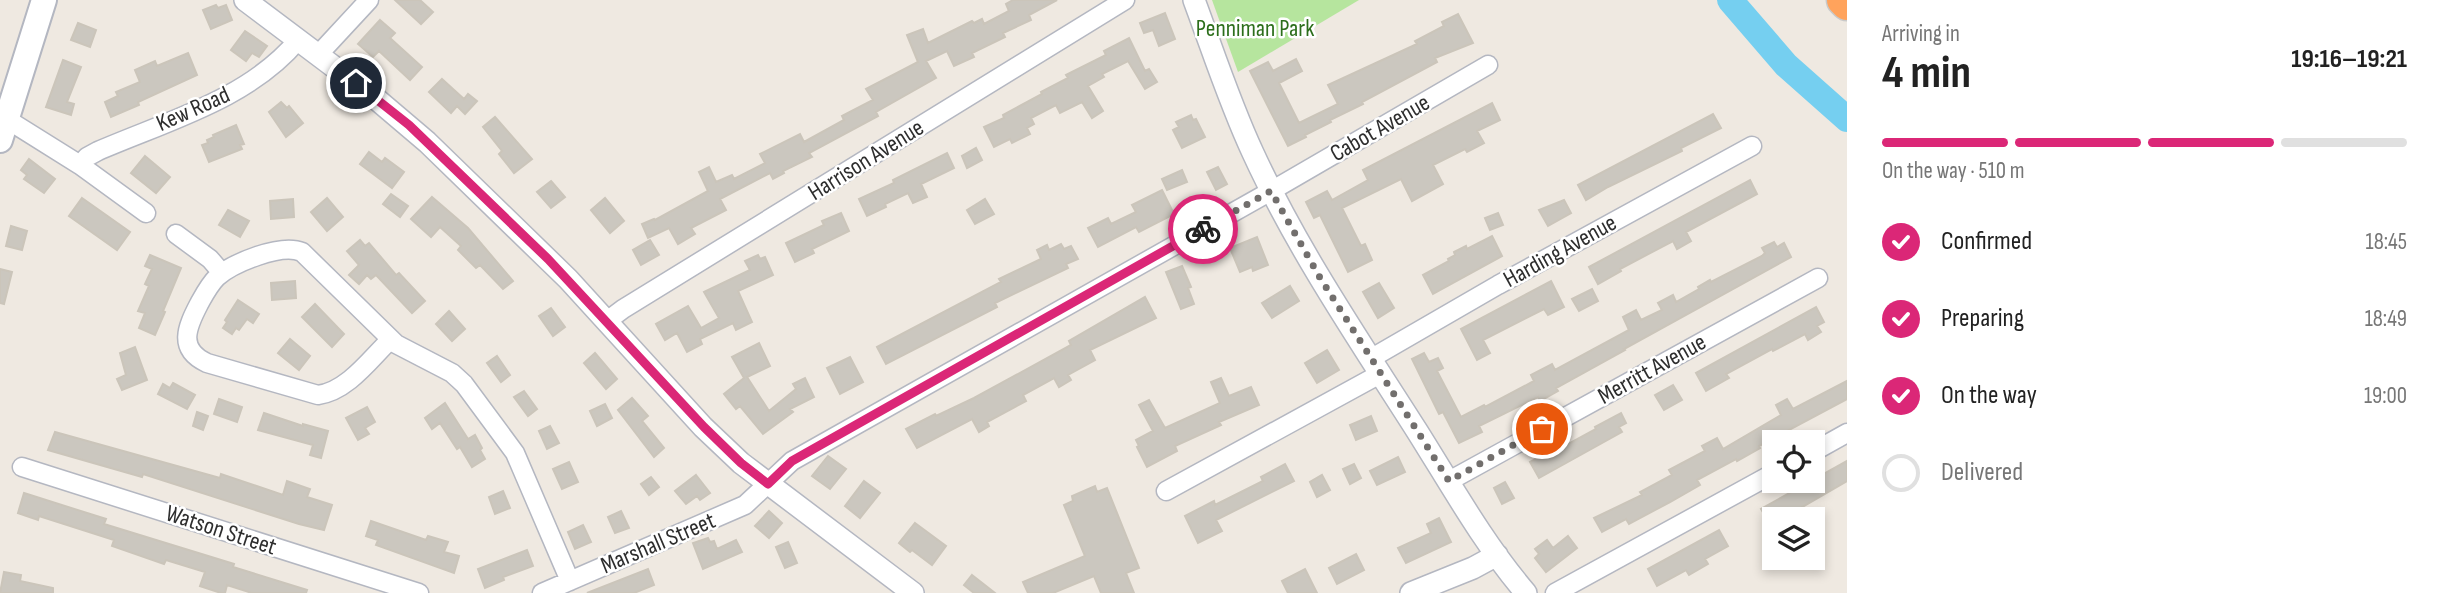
<!DOCTYPE html>
<html lang="en">
<head>
<meta charset="utf-8">
<style>
  :root { --surface:#fff; --page:#f2f2f2; --text:#222; --muted:#767676; --line:#e0e0e0; --accent:#db2777 }
  body { margin:0; font-family:"Sofia Sans Condensed",sans-serif; background:var(--page); color:var(--text); height:100vh; display:flex; flex-direction:column; font-size:26px; white-space:nowrap }
  * { box-sizing:border-box; margin:0 }
  p { font-size:23px; color:var(--muted) }
  .icon { flex:none; width:38px; height:38px; fill:none; stroke:currentColor; stroke-width:2; stroke-linecap:round; stroke-linejoin:round }
  .map { position:relative; flex:1; overflow:hidden }
  .panel { display:flex; flex-direction:column; background:var(--surface); width:595px }
  .panel>* { flex:none }
  .controls { position:absolute; left:1762px; top:430px; display:grid; gap:14px }
  .controls a { display:grid; place-items:center; width:63px; height:63px; border-radius:0px; background:var(--surface); box-shadow:0 4px 10px #0003; font-size:35px }
  .pin { position:absolute; display:grid; place-items:center; width:60px; height:60px; color:#fff; margin:-30px; border:4px solid #fff; border-radius:50%; box-shadow:0 2px 7px #0007 }
  .courier { position:absolute; display:grid; place-items:center; width:70px; height:70px; margin:-35px; border:5px solid #db2777; border-radius:50%; background:#fff; color:#222; box-shadow:0 2px 9px #0007 }
  .head em { font-style:normal; font-weight:700 }
  .head div { display:flex; flex-direction:column-reverse }
  .head { display:flex; align-items:center; justify-content:space-between; height:119px; padding:0 35px }
  h1 { font-size:46px; font-weight:700; line-height:52px }
  .bar { display:grid; grid-template-columns:repeat(4,1fr); gap:10px 7px; align-content:center; height:84px; padding:0 35px }
  .bar i { height:9px; border-radius:5px; background:var(--line) }
  .bar .on { background:var(--accent) }
  .bar p { grid-column:span 4 }
  ol { padding:0 35px; list-style:none }
  li { display:flex; align-items:center; gap:21px; height:77px }
  li p { margin-inline-start:auto }
  li .icon { padding:7px; border-radius:50%; background:var(--accent); color:#fff; stroke-width:4 }
  li:last-child { color:var(--muted) }
  li i { width:38px; height:38px; border:4px solid var(--line); border-radius:50% }
  main { display:flex; flex:1; min-height:0 }
  .map>svg:first-child { display:block }
</style>
</head>
<body>
<main>
<div class="map">
<svg width="1847" height="593" viewBox="0 0 1847 593">
  <rect width="100%" height="100%" fill="#efe9e1"/>
  <path fill="#b6e59e" d="M1212,0h147l-121,72z"/>
  <g fill="none" stroke-linecap="round" stroke-linejoin="round">
    <path stroke="#75cff0" stroke-width="26" d="M1730,0l56,65 61,54"/>
  </g>
  <path fill="#cbc7bf" stroke="#cbc5ba" stroke-width="2" d="M395,0h25l13,12 -12,12z
    M1013,0h44l-28,15 2,5 -28,13 2,4 -33,16 2,4 -20,9 -7,-15 -21,10 10,17 -60,34 2,4 -69,37 3,4 -29,14 1,2 -11,6 -3,-6 -50,26 6,11 -35,18 4,6 -17,10 -9,-16 -21,10 -6,-14 12,-5 1,1 53,-29 -9,-19 10,-5 7,15 16,-7 2,4 31,-16 -5,-9 40,-20 4,8 40,-22 -2,-4 31,-16 -7,-11 52,-27 -11,-27 16,-6 5,14 44,-22 2,2 8,-4 2,5 25,-13 -3,-7z
    M216,5l2,3 8,-3 6,15 -21,9 -8,-19z
    M1165,13l10,26 -16,7 -6,-16 -9,3 -4,-10z
    M1458,14l15,29 -38,15 2,4 -75,40 1,2 -33,16 1,2 -26,13 1,2 -18,9 -38,-75 18,-9 5,9 23,-12 6,12 -23,12 20,40 39,-19 -10,-19 89,-41 -2,-3 29,-15 -2,-4z
    M380,20l15,13 -5,5 32,29 -12,13 -31,-29 -6,6 -15,-13z
    M78,23l18,7 -6,17 -19,-7z
    M245,31l22,15 -8,11 -7,-4 -6,8 -15,-11z
    M1129,38l16,33 4,-2 8,13 -12,7 -17,-28 -26,13 2,3 -16,9 15,25 -11,7 -10,-16 -22,11 -4,-8 -25,13 3,6 -7,4 3,6 -18,9 -2,-4 -16,8 -10,-20 20,-9 -1,-3 39,-21 -1,-2 27,-14 -2,-3 40,-20 -2,-4z
    M188,53l9,22 -59,27 1,3 -28,12 -6,-15 13,-6 -2,-4 24,-10 -5,-12 20,-9 2,5z
    M63,60l18,7 -14,35 7,2 -3,11 -25,-8z
    M442,79l22,20 4,-5 9,7 -12,13 -8,-8 -6,7 -22,-21z
    M281,102l6,6 2,-2 14,17 -17,14 -17,-25z
    M1492,103l8,17 -23,11 7,12 -17,9 -2,-3 -32,16 10,19 -31,17 -11,-22 -59,29 19,38 4,-2 7,16 -24,12 -28,-57 -6,3 -8,-16 21,-11 5,9 36,-20 -5,-10z
    M1713,114l8,14 -40,20 1,3 -74,36 -22,13 -8,-15z
    M1191,115l2,5 3,-1 9,18 -23,11 -9,-18 6,-3 -3,-5z
    M495,117l37,42 -18,14 -15,-19 3,-3 -19,-24z
    M236,125l8,19 -4,1 2,4 -33,13 -7,-17 6,-2 -1,-3 7,-3 -1,-2z
    M976,148l6,12 -15,8 -5,-12z
    M369,152l13,10 3,-4 19,14 -12,16 -32,-24z
    M947,153l7,15 -33,16 6,13 -14,6 -5,-10 -23,11 1,3 -19,9 -8,-17 35,-16 -1,-3z
    M145,156l25,21 -14,16 -25,-20z
    M29,159l26,20 -11,14 -20,-14 3,-4 -6,-5z
    M1218,167l9,17 -11,6 -9,-18z
    M1182,170l5,12 -20,8 -5,-11z
    M1750,180l7,14 -71,38 5,9 -14,8 -4,-8 -53,28 1,2 -23,13 -9,-17z
    M551,181l14,16 -14,11 -14,-16z
    M1162,190l12,24 -35,18 -3,-5 -38,20 -10,-19 20,-10 3,6 25,-12 -4,-7z
    M391,194l17,12 -8,11 -17,-13z
    M432,197l36,31 45,53 -10,8 -23,-24 -4,3 -18,-18 3,-4 -21,-19 -9,10 -20,-18z
    M82,198l48,34 -13,18 -48,-34z
    M327,198l16,19 -16,14 -16,-19z
    M605,198l19,23 -14,12 -19,-23z
    M293,199l1,18 -23,2 -1,-18z
    M985,199l9,15 -19,10 -8,-14z
    M1564,200l7,13 -23,13 -9,-16z
    M228,210l21,11 -9,16 -21,-12z
    M841,213l8,18 -37,18 2,4 -19,9 -9,-19 38,-18 -2,-4z
    M1498,213l5,12 -13,5 -5,-12z
    M11,226l16,5 -5,19 -16,-4z
    M1492,236l10,20 -69,38 -10,-19 26,-14 -1,-2 7,-4 -1,-3 12,-6 1,3z
    M1257,237l11,28 -15,6 -1,-4 -12,5 -10,-24z
    M360,240l5,6 4,-3 27,32 3,-2 26,28 -13,12 -36,-38 -5,4 -4,-4 -8,9 -10,-9 10,-10 -12,-14z
    M650,240l9,15 -18,10 -8,-15z
    M1774,242l3,5 7,-4 7,14 -167,92 1,1 -69,38 2,3 -18,10 -2,-4 -59,29 3,6 -23,11 -16,-31 -4,2 -27,-55 12,-6 5,9 9,-4 5,10 -6,3 24,46 23,-12 1,2 49,-26 -3,-6 21,-11 3,6 74,-40 -6,-13 13,-7 5,10 21,-10 -4,-7 15,-8 3,7 23,-13 -1,-2 12,-7 1,2 51,-26 3,-3 -3,-5z
    M1061,244l3,5 7,-3 7,13 -12,5 2,4 -73,35 2,4 -111,57 -9,-17 124,-65 -2,-3 42,-20 -4,-9 10,-5 2,5z
    M150,255l31,13 -18,43 2,1 -10,23 -16,-7 6,-15 -7,-2 11,-25 -4,-2 7,-15 -7,-3z
    M758,255l2,4 5,-2 8,18 -35,16 14,31 -16,8 -3,-7 -33,16 2,5 -15,8 -10,-19 -12,7 -9,-16 32,-18 13,22 18,-10 -15,-26 46,-22 -5,-9z
    M1182,266l9,21 -3,1 6,16 -13,5 -15,-37z
    M0,269l12,3 -8,32 -4,-1z
    M295,281l1,17 -24,2 -1,-17z
    M1551,281l13,26 -16,8 -4,-6 -61,31 7,13 -13,7 -16,-31z
    M1379,283l15,25 -16,10 -15,-26z
    M1290,286l9,15 -27,17 -10,-15z
    M1592,289l6,12 -19,10 -7,-12z
    M1145,297l11,21 -66,32 5,10 -27,15 3,5 -12,7 -5,-9 -31,17 3,6 -39,21 2,4 -10,6 -7,-13 -55,29 -11,-19 29,-15 1,2 38,-18 97,-53 -2,-4z
    M238,300l21,14 -6,9 -6,-4 -8,11 -3,-2 -4,6 -9,-6 4,-6 -2,-2z
    M315,304l29,30 -12,13 -30,-30z
    M1816,307l8,15 -7,4 4,6 -13,8 -3,-6 -32,17 -1,-2 -46,25 3,4 -23,13 -10,-18z
    M551,308l14,19 -12,9 -14,-20z
    M449,311l16,18 -13,12 -16,-17z
    M290,339l20,17 -11,14 -21,-17z
    M759,343l11,23 -23,11 22,34 27,-22 -3,-5 12,-6 9,19 -24,12 3,3 -30,22 -23,-28 -4,3 -12,-15 20,-16 -12,-21z
    M135,347l12,33 -25,10 -5,-11 9,-4 -6,-22z
    M1327,350l12,20 -22,13 -12,-20z
    M595,353l22,26 -11,10 -22,-26z
    M497,356l13,19 -9,7 -14,-19z
    M850,357l13,25 -23,12 -13,-26z
    M1221,378l8,18 22,-9 8,18 -40,17 2,3 -46,21 2,5 -30,16 -10,-20 2,-1 -3,-6 17,-9 -14,-26 10,-5 16,28 55,-25 -9,-21z
    M1847,381v18l-88,47 1,2 -23,13 -1,-2 -39,21 3,5 -30,17 -41,22 -3,-5 -24,13 -8,-14 48,-23 -2,-3 32,-17 -3,-5 36,-19 -3,-5 15,-8 6,11 58,-34 -5,-10 11,-6 6,10z
    M173,383l22,12 -8,14 -29,-15 5,-10 7,4z
    M1673,385l9,15 -18,10 -9,-15z
    M524,391l13,18 -9,7 -14,-19z
    M632,398l16,18 -6,5 22,27 -10,9 -36,-47z
    M219,399l23,8 -5,15 -23,-8z
    M445,403l23,36 7,-4 7,13 -2,2 5,9 -13,8 -12,-20 -3,2 -17,-26 -8,6 -7,-11z
    M605,404l7,14 -15,8 -7,-15z
    M367,407l8,15 -10,6 4,6 -11,6 -12,-22z
    M197,412l11,4 -5,14 -10,-4z
    M264,413l39,13v-2l25,7 -7,27 -11,-3 3,-10 -55,-15z
    M1621,413l5,10 -7,4 3,5 -83,46 -9,-16 19,-10 1,2 46,-25 -1,-2z
    M1371,416l6,15 -21,9 -6,-15z
    M550,426l9,17 -12,6 -8,-18z
    M55,432l165,46 1,-4 62,21 4,-14 23,8 -3,8 25,8 -8,25 -25,-6 -156,-50 -1,3 -94,-27z
    M828,456l18,13 -16,20 -18,-13z
    M1398,457l7,15 -28,13 -7,-14z
    M1847,461v20l-67,39h-6v3l-4,2 -9,-16z
    M569,462l9,20 -16,7 -9,-20z
    M1285,464l9,17 -78,39 6,11 -24,12 -13,-27 29,-15 1,4 48,-24 -2,-4z
    M1354,464l7,14 -11,6 -7,-15z
    M696,475l14,18 -10,7 -3,-4 -11,8 -11,-13z
    M1322,475l8,15 -13,7 -7,-15z
    M651,477l8,10 -10,8 -8,-11z
    M864,481l16,12 -20,25 -15,-12z
    M1505,482l9,16 -12,6 -8,-16z
    M1095,486l2,6 10,-4 32,80 -13,5 8,20h-33l-7,-17 -41,17h-25l-5,-11 62,-26 -21,-51 9,-4 -1,-5z
    M503,491l7,17 -15,6 -6,-17z
    M24,493l82,26 -2,5 130,40 -1,3 74,23 -1,3h-54l-25,-8 -2,8h-4l-21,-7 5,-14 -39,-12 -2,4 -52,-18 2,-6 -75,-24 -1,4 -20,-7z
    M621,511l8,17 -14,5 -7,-16z
    M769,511l13,12 -13,15 -14,-12z
    M1439,518l12,24 -45,21 -8,-15 33,-15 -4,-9z
    M371,521l55,19 2,-4 20,6 -4,10 15,4 -5,17 -78,-28 2,-5 -12,-4z
    M915,523l31,23 -14,19 -20,-15 -2,2 -11,-9z
    M583,525l8,17 -16,7 -7,-17z
    M1719,530l9,16 -23,13 3,5 -19,11 -3,-5 -29,16 -9,-17z
    M1568,536l9,12 -31,24 -11,-14 4,-4 -4,-5 12,-9 6,8z
    M708,538l2,4 4,-1 3,8 19,-9 6,12 -39,17 -10,-26z
    M788,542l9,21 -12,5 -9,-21z
    M527,550l6,16 -30,11 1,3 -19,8 -7,-19z
    M1356,554l8,16 -27,14 -8,-16z
    M648,569l6,16 -20,8h-47z
    M1305,569l12,24h-29l-6,-12z
    M4,572l17,3 -1,6 33,7v5h-53z
    M972,575l23,18h-21l-10,-8z"/>
  <g fill="none" stroke-linecap="round" stroke-linejoin="round">
    <g stroke="#b4b7c1" stroke-width="21">
      <path id="minor" d="M318,55l51,-55
        M0,115l80,50 66,48
        M80,165l7,-8 11,-6c69,-30 151,-52 200,-111
        M176,234l34,25 12,14
        M607,321l16,-12 502,-309
        M391,339c-20,19 -43,52 -73,56l-111,-32c-30,-14 -20,-36 -8,-59 5,-9 10,-19 18,-27 16,-14 64,-34 85,-25l94,92 56,29 12,11 51,69 55,128
        M1370,359l128,-74 254,-139
        M1813,452l34,-19
        M22,467l397,126
        M1449,481l369,-203
        M1166,491l214,-117
        M542,593l203,-88 47,-44 479,-270 217,-126
        M1555,593l219,-120"/>
    </g>
    <g stroke="#b4b7c1" stroke-width="24">
      <path id="tertiary" d="M245,0l129,97 53,45 141,137 135,148 38,36 172,130
        M1194,0c19,51 36,104 59,153 45,98 106,187 164,278 34,54 67,113 109,162
        M1411,593l62,-25 24,-13"/>
    </g>
    <g stroke="#b4b7c1" stroke-width="28">
      <path id="secondary" d="M0,140l44,-140"/>
    </g>
    <g stroke="#c9c9c9" stroke-width="35">
      <path id="motorway" d="M1843,0l4,4"/>
    </g>
    <use href="#minor" stroke="#fff" stroke-width="18"/>
    <use href="#tertiary" stroke="#fff" stroke-width="21"/>
    <use href="#secondary" stroke="#fff" stroke-width="24"/>
    <use href="#motorway" stroke="#ffa35c" stroke-width="32"/>
  </g>
  <g fill="none" stroke-linecap="round" stroke-linejoin="round">
    <path stroke="#726f6d" stroke-width="7" stroke-dasharray="0 12.6" d="M1203,229l68,-38 48,85 130,205 93,-52"/>
    <path stroke="#db2777" stroke-width="9" d="M356,83l53,42 139,134 156,168 37,36 27,21 24,-23 411,-232"/>
  </g>
  <g text-anchor="middle" dominant-baseline="central" stroke-width="5" stroke-linejoin="round" paint-order="stroke">
    <g font-size="24" fill="#2c6e1b" stroke="#fff">
      <text x="1255" y="28">Penniman Park</text>
    </g>
    <g font-size="24" fill="#2e2e2e" stroke="#fff">
      <text transform="translate(193 109) rotate(-24)">Kew Road</text>
      <text transform="translate(1380 128) rotate(-30)">Cabot Avenue</text>
      <text transform="translate(866 160) rotate(-32)">Harrison Avenue</text>
      <text transform="translate(1560 251) rotate(-29)">Harding Avenue</text>
      <text transform="translate(1652 369) rotate(-29)">Merritt Avenue</text>
      <text transform="translate(221 530) rotate(18)">Watson Street</text>
      <text transform="translate(658 543) rotate(-23)">Marshall Street</text>
    </g>
  </g>
</svg>
<div class="controls">
<a><svg class="icon" aria-label="locate" viewBox="0 0 24 24"><circle cx="12" cy="12" r="6"/><path d="M12 2v4M12 18v4M2 12h4M18 12h4"/></svg></a>
<a><svg class="icon" aria-label="layers" viewBox="0 0 24 24"><path d="M12 4l9 5-9 5-9-5zM3 14l9 5 9-5"/></svg></a>
</div>
<div class="pin" style="left:1542px;top:429px;background:#ea580c"><svg class="icon" aria-label="bag" viewBox="0 0 24 24"><path d="M5 8h14l-1 12H6zM9 8a3 3 0 0 1 6 0"/></svg></div>
<div class="pin" style="left:356px;top:83px;background:#1f2937"><svg class="icon" aria-label="home" viewBox="0 0 24 24"><path d="M3 11l9-7 9 7M6 9v11h12V9"/></svg></div>
<div class="courier" style="left:1203px;top:229px"><svg class="icon" aria-label="bike" viewBox="0 0 24 24"><circle cx="6" cy="16" r="4"/><circle cx="18" cy="16" r="4"/><path d="M6 16l4-8h5l3 8M10 8l3 8H6M13 5h3"/></svg></div>
</div>
<section class="panel">
<div class="head"><div><h1>4 min</h1><p>Arriving in</p></div><em>19:16–19:21</em></div>
<div class="bar"><i class="on"></i><i class="on"></i><i class="on"></i><i></i><p>On the way · 510 m</p></div>
<ol>
<li><svg class="icon" aria-label="check" viewBox="0 0 24 24"><path d="M5 12l5 5 9-10"/></svg>Confirmed<p>18:45</p></li>
<li><svg class="icon" aria-label="check" viewBox="0 0 24 24"><path d="M5 12l5 5 9-10"/></svg>Preparing<p>18:49</p></li>
<li><svg class="icon" aria-label="check" viewBox="0 0 24 24"><path d="M5 12l5 5 9-10"/></svg>On the way<p>19:00</p></li>
<li><i></i>Delivered</li>
</ol>
</section>
</main>
</body>
</html>
